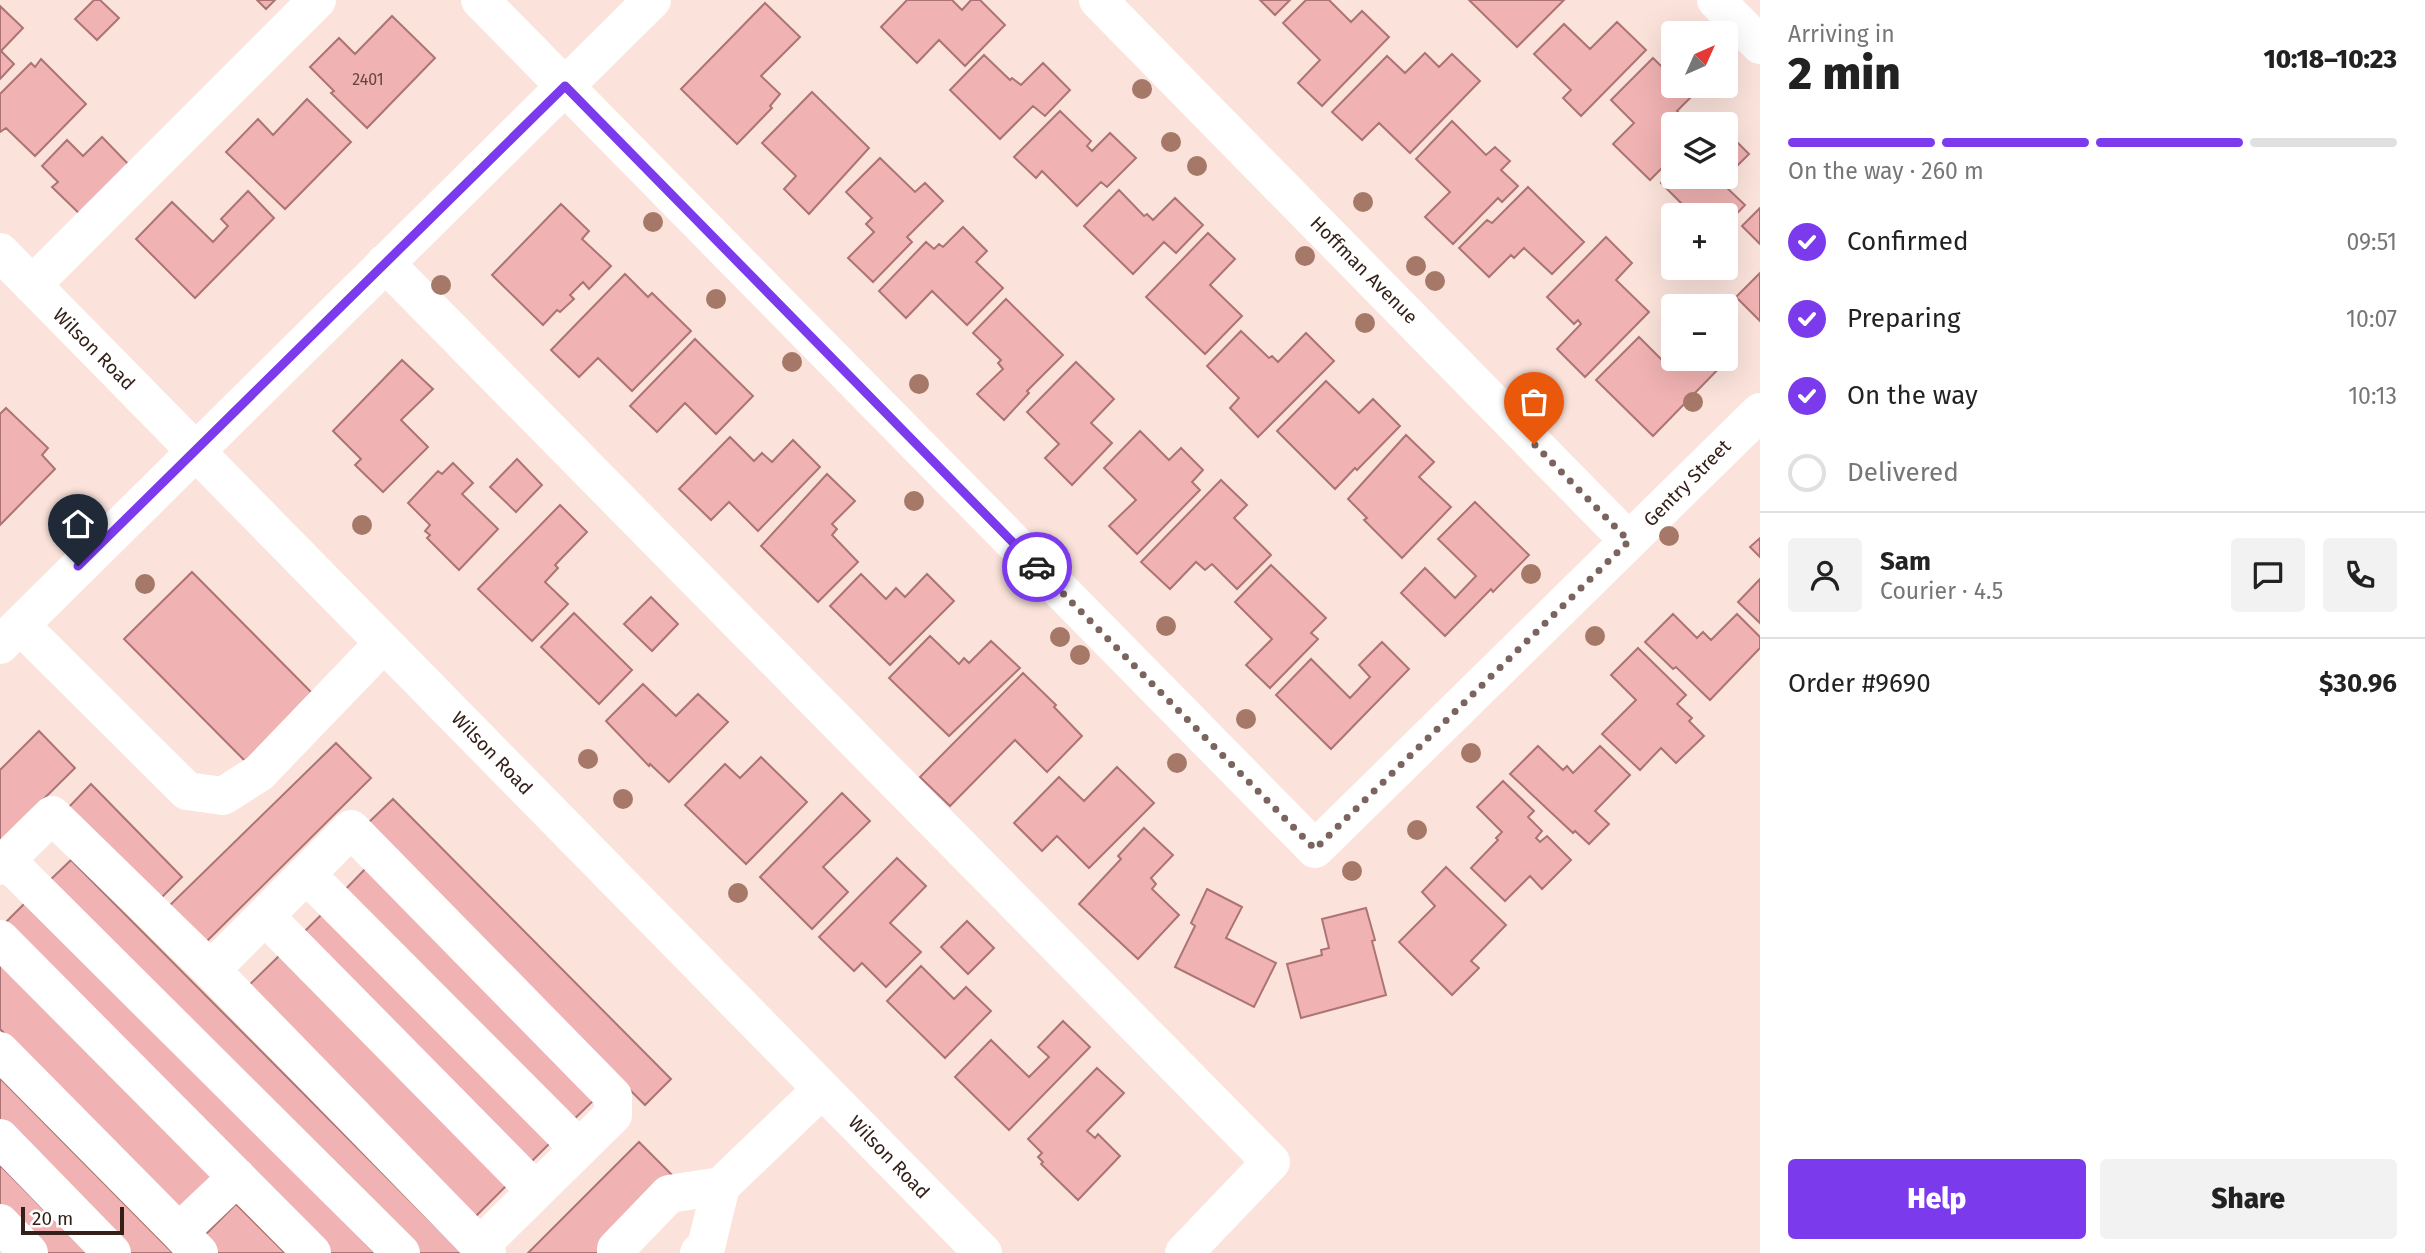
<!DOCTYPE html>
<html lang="en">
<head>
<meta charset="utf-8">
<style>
  :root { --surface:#fff; --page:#f2f2f2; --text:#222; --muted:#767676; --line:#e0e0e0; --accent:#7c3aed }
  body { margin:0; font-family:"Fira Sans",sans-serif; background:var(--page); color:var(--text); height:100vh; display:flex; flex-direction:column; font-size:26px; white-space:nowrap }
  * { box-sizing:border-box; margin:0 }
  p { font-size:23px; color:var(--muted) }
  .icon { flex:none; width:38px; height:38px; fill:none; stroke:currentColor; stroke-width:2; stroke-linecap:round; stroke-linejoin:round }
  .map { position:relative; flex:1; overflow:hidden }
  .side { display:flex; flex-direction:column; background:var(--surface); width:665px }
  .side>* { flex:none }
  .needle { width:46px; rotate:45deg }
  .fabs { position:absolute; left:1661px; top:21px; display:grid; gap:14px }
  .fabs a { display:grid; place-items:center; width:77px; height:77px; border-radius:7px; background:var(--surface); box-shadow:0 7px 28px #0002; font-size:35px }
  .scale { position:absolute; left:21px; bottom:18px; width:103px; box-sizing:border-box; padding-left:7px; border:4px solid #352019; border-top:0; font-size:19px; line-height:24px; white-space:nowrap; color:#352019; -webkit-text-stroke:5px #fff; paint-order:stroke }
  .pin { position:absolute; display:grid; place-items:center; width:60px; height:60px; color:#fff; margin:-72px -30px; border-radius:50% 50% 50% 0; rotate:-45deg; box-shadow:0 0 7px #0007 }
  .pin .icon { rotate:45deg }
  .courier { position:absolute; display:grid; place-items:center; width:70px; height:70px; margin:-35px; border:5px solid #7c3aed; border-radius:50%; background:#fff; color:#222; box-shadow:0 2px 9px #0007 }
  .head em { font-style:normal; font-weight:800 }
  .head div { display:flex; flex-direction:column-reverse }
  .head { display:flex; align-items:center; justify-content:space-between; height:119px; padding:0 28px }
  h1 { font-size:46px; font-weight:800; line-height:52px }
  .bar { display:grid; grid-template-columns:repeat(4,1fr); gap:10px 7px; align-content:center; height:84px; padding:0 28px }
  .bar i { height:9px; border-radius:5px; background:var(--line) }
  .bar .current { background:var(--accent) }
  .bar p { grid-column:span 4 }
  .line { display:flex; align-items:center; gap:18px; padding:0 28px; border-top:2px solid var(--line) }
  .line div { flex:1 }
  .round { display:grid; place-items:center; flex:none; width:74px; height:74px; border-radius:7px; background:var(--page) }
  ol { padding:0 28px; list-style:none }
  li { display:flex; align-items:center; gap:21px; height:77px }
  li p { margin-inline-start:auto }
  li .icon { padding:7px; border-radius:50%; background:var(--accent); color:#fff; stroke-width:4 }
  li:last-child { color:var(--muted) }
  li i { width:38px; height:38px; border:4px solid var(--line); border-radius:50% }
  .action { display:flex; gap:14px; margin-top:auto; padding:14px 28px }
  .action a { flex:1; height:80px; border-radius:7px; background:var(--accent); color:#fff; font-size:28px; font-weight:800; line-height:80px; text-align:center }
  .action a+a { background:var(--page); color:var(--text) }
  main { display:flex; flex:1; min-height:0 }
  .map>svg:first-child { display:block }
</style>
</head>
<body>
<main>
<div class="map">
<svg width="1760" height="1253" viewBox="0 0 1760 1253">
  <rect width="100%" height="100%" fill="#fbe3db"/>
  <path fill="#f0b2b2" stroke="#ac7474" stroke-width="2" d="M94,0h6l19,18 -22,22 -22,-21z
    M257,0h18l-9,9z
    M907,0h45l10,10 9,-10h9l25,25 -40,41 -26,-26 -22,23 -36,-36z
    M1260,0h30l-15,15z
    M1306,0h23l22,22 11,-11 27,26 -67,69 -24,-23 22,-23 -37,-37z
    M1469,0h95l-47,47z
    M765,3l35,34 -39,39 19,18 -10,12 2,2 -35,36 -56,-55z
    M0,6l23,22 -22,23 13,13 -14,15z
    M392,16l43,42 -68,70 -36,-35 3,-2 -24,-24 29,-29 16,16z
    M1617,22l29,28 -65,66 -18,-18 8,-8 -37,-36 30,-30 26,25z
    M1425,53l14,14 13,-13 28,27 -70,72 -31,-30 -17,17 -30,-28 55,-56 18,17z
    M984,55l26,25 2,-2 9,7 22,-22 27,27 -25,26 -12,-10 -33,33 -50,-49z
    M1653,58l20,20v8h8l11,10 -15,15 14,13h-18v33l-23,23 -37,-36 21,-21 -23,-23z
    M41,59l45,45 -51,52 -29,-28 -6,4v-38l31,-31 4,4z
    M812,92l57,56 -60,66 -25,-25 12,-13 -34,-33z
    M307,99l44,43 -66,67 -59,-57 32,-33 15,16z
    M1060,111l31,30 -4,5 5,5 18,-18 26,25 -29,29 -6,-5 -24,24 -35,-35 -6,7 -22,-21z
    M1452,121l34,34 9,-8 15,14 -9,9 17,16 -16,16 -4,-4 -45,46 -28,-27 25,-25 -34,-33z
    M1726,131l23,23 -24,24 5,5 -4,4 19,18 -19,20v-10h-33l-32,-32 12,-12v6h53z
    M102,137l31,32 -48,50 -33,-32 6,-5 -16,-16 25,-26 16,16z
    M880,158l35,34 10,-9 18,18 -36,36 5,5 -39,40 -25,-24 26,-26 -8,-8 6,-6 -26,-26z
    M1528,187l56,55 -32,32 -28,-26 -10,10 -3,-3 -22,22 -30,-29 28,-28 5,3z
    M1119,190l25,26 3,-2 6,6 22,-22 28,27 -27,28 -12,-11 -31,32 -49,-48z
    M248,191l26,27 -79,80 -59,-59 36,-37 41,40 15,-16 -7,-7z
    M561,204l28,27 -7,8 29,27 -22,23 -6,-7 -13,13 4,4 -14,13 -3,-2 -14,15 -51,-50z
    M1760,208v36l-18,-18z
    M963,227l24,24 -11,11 27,26 -36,37 -35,-34 -26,27 -27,-27 47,-49 8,7 5,-5 4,3z
    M1208,233l27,26 -25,26 32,31 -37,38 -59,-57z
    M1606,237l26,26 -16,17 33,32 -64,65 -28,-28 24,-25 -3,-4 -4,4 -27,-27z
    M1760,273v48l-24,-24z
    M625,274l23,23 4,-4 39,38 -59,60 -34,-33 -19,19 -28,-27z
    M1006,299l57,56 -36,36 2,2 -25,27 -27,-26 26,-25 -5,-6 3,-3 -28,-27z
    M1241,331l28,27 3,-2 6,6 28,-29 28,28 -76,76 -28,-29 9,-10 -32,-32z
    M1639,337l28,28 6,-7 53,1v-8l5,5 -78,80 -57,-56z
    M695,339l58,57 -37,38 -31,-31 -28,29 -27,-26z
    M402,360l31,29 -32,31 27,27 -45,45 -28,-27 6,-6 -28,-28z
    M1076,362l38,37 -23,24 21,20 -40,42 -27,-27 14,-14 -32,-32z
    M1326,381l33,32 14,-14 27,27 -43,44 -2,-2 -20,21 -58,-58z
    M6,408l42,40 -6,7 13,14 -55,56v-111z
    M1140,431l29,29 12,-12 22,22 -11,12 8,8 -63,64 -28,-28 27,-26 -32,-32z
    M1406,435l28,27 -15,15 32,30 -49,51 -38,-38 3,-2 -19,-19z
    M730,437l24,24 8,-8 10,9 21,-22 27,27 -62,64 -29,-29 -18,18 -32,-31z
    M517,459l25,26 -26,27 -26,-25z
    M453,463l20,20 -11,11 36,35 -39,41 -32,-32 3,-3 -5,-4 5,-6 -22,-22 30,-32 4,3z
    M827,474l28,27 -23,23 5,5 -5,6 26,27 -40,40 -57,-56z
    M1221,480l26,25 -13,13 37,37 -34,34 -25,-25 -7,6 -9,-8 -26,27 -29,-27z
    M1475,502l54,53 -36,37 -2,-3 -46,47 -44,-43 24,-25 30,30 21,-22 -38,-37z
    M560,505l27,27 -32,33 3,3 -13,14 23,22 -36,37 -54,-52z
    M1760,538v19l-10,-10z
    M1271,565l55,53 -15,15 7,6 -48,49 -24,-23 26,-26 -37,-37z
    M192,572l123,124 -68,67 -123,-124z
    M861,574l25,25 10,-11 9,9 22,-23 27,27 -64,64 -60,-59z
    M1760,579v44l-22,-21z
    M651,597l27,27 -26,27 -28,-27z
    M574,613l58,57 -33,34 -58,-57z
    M1673,614l24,24 6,-6 8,8 26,-26 23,23v11l-50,52 -34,-33 -3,2 -28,-27z
    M930,636l29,28 5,-6 5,5 22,-22 29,27 -71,68 -60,-58z
    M1382,642l27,27 -78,80 -55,-54 35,-36 39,39 20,-21 -11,-12z
    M1638,648l48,47 -9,9 15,14 -3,3 15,15 -28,27 -15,-15 -21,22 -38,-36 34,-34 -25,-25z
    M1023,673l33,32 -2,2 28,29 -35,36 -32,-32 -65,66 -30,-29z
    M643,684l33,32 22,-22 30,28 -59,60 -19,-18 -1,2 -43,-45z
    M39,731l36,37 -75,74v-72z
    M336,743l35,35 -169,168 -36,-37z
    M1538,746l25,24 4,-4 6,7 27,-27 30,29 -35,36 14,13 -20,20 -14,-13 -2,2 -63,-59z
    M761,757l46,45 -61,62 -61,-59 40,-41 15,14z
    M1117,767l37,36 -65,65 -32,-32 -15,15 -28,-28 45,-46 25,24z
    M1503,781l31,30 -6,6 14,14 -6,7 4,4 7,-6 24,24 -29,29 -12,-13 -25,25 -34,-33 27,-28 -2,-2 6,-6 -25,-25z
    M91,784l91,93 -24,24 -91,-92z
    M842,793l28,28 -47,46 25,25 -36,37 -52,-52z
    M393,799l278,280 -26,26 -279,-280z
    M1144,828l29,27 -22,23 5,6 -4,5 27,26 -41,44 -59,-55 42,-45 -3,-3z
    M897,858l29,28 -36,37 31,29 -35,35 -24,-24 -8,8 -35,-34z
    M71,860l391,393h-45l-369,-371z
    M369,865l229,231 -33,32 -228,-230z
    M1446,867l60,58 -35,36 8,7 -27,27 -53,-53 36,-36 -13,-14z
    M1207,889l35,18 -16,31 50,25 -22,44 -79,-40 20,-41 -4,-3z
    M26,902l349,351h-46l-326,-328z
    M1366,908l9,32 -3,1 14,54 -85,23 -14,-54 35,-9 -1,-5 8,-2 -7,-29z
    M324,912l228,229 -25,25 -228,-229z
    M967,921l27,27 -26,26 -27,-27z
    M280,955l228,229 -36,36 -229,-229z
    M0,964l218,219 -33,32 -185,-186z
    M921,966l33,33 12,-12 25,24 -46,47 -58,-57z
    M1063,1021l27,26 -81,83 -54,-53 36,-37 38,37 20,-20 -11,-10z
    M1097,1068l27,25 -37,38 8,7 3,-4 22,22 -42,44 -37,-36 2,-2 -5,-5 4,-4 -14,-14z
    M0,1078l173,175h-46l-127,-128z
    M639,1142l35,35 -76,76h-70z
    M0,1165l87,88h-47l-40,-41z
    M236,1204l49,49h-72l-13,-13z"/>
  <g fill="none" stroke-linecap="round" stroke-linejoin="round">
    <path stroke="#fff" stroke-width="38" d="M480,0l835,849 445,-437
      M1098,0l531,541
      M1716,0l44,45
      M0,252l983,1001
      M385,263l886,899 -87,91
      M32,285l285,-285
      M20,625l167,166 36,5 36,-23 125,-130
      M0,645l652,-645
      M6,860l395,393
      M0,866l52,-51 159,155 140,-141 262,267v19l-133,131 7,7
      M306,874l273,274
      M265,916l271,275
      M0,939l312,314
      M211,970l269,276
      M0,1051l179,181
      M0,1138l112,115
      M0,1223l29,30
      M199,1253l-20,-21 58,-55
      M616,1253v-4l53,-55 52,-8
      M699,1253l7,-6 15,-61 101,-97"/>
  </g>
  <g fill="#a67867">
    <circle cx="1142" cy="89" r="10"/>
    <circle cx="1171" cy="142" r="10"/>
    <circle cx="1197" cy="166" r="10"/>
    <circle cx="1363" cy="202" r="10"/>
    <circle cx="653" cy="222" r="10"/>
    <circle cx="1305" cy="256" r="10"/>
    <circle cx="1416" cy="266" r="10"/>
    <circle cx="1435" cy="281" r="10"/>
    <circle cx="441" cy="285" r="10"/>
    <circle cx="716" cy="299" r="10"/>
    <circle cx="1365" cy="323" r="10"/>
    <circle cx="792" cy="362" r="10"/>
    <circle cx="919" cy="384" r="10"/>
    <circle cx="1547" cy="397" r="10"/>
    <circle cx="1693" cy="402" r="10"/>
    <circle cx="914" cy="501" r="10"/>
    <circle cx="362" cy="525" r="10"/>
    <circle cx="1669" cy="536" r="10"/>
    <circle cx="1531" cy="574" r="10"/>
    <circle cx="145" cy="584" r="10"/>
    <circle cx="1166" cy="626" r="10"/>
    <circle cx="1595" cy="636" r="10"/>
    <circle cx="1060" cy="637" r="10"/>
    <circle cx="1080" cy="655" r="10"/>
    <circle cx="1246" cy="719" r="10"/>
    <circle cx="1471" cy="753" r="10"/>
    <circle cx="588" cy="759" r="10"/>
    <circle cx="1177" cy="763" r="10"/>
    <circle cx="623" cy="799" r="10"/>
    <circle cx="1417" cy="830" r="10"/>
    <circle cx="1352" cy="871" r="10"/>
    <circle cx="738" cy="893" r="10"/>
  </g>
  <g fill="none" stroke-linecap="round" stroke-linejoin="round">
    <path stroke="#7a645d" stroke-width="7" stroke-dasharray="0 12.6" d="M1037,567l278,282 314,-308 -95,-97"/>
    <path stroke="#7c3aed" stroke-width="9" d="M78,566l487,-480 472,481"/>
  </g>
  <g text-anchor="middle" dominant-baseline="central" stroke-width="6" stroke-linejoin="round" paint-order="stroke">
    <g font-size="16" fill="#64443f">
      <text x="368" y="79">2401</text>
    </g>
    <g font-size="19" fill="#352019" stroke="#fff">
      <text transform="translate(1364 270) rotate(45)">Hoffman Avenue</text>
      <text transform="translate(94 349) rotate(45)">Wilson Road</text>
      <text transform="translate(1687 483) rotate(-45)">Gentry Street</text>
      <text transform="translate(492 753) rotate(46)">Wilson Road</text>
      <text transform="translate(889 1157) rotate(46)">Wilson Road</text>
    </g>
  </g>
</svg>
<div class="fabs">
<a><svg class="needle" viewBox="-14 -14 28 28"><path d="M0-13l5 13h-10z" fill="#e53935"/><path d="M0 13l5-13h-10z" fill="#767676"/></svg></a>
<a><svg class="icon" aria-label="layers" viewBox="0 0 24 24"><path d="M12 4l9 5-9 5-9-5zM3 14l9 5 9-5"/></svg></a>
<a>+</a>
<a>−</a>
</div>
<div class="scale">20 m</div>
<div class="pin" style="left:1534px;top:444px;background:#ea580c"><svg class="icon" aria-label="bag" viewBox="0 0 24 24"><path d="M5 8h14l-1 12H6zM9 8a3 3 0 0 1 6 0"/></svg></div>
<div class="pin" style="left:78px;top:566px;background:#1f2937"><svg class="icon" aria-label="home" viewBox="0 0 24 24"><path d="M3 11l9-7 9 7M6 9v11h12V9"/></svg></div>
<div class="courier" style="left:1037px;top:567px"><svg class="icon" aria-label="car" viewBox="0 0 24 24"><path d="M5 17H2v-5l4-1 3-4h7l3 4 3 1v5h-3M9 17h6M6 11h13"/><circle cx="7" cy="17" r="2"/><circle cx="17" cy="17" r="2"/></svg></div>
</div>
<section class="side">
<div class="head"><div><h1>2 min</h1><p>Arriving in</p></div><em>10:18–10:23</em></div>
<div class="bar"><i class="current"></i><i class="current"></i><i class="current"></i><i></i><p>On the way · 260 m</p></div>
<ol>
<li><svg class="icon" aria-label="check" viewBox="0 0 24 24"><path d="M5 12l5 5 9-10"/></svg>Confirmed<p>09:51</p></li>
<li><svg class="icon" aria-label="check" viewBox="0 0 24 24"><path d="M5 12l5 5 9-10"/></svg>Preparing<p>10:07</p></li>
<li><svg class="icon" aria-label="check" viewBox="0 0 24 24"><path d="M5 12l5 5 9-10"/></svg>On the way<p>10:13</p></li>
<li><i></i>Delivered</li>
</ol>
<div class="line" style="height:126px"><a class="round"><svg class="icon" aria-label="person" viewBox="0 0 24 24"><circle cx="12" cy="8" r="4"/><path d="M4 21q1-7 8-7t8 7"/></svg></a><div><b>Sam</b><p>Courier · 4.5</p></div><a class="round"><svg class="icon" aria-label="chat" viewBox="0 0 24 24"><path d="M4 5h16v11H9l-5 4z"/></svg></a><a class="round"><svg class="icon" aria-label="phone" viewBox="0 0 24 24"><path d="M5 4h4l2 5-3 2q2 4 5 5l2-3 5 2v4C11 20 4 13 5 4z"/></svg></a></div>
<div class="line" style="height:91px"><div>Order #9690</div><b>$30.96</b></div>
<div class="action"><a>Help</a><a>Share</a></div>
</section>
</main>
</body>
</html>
